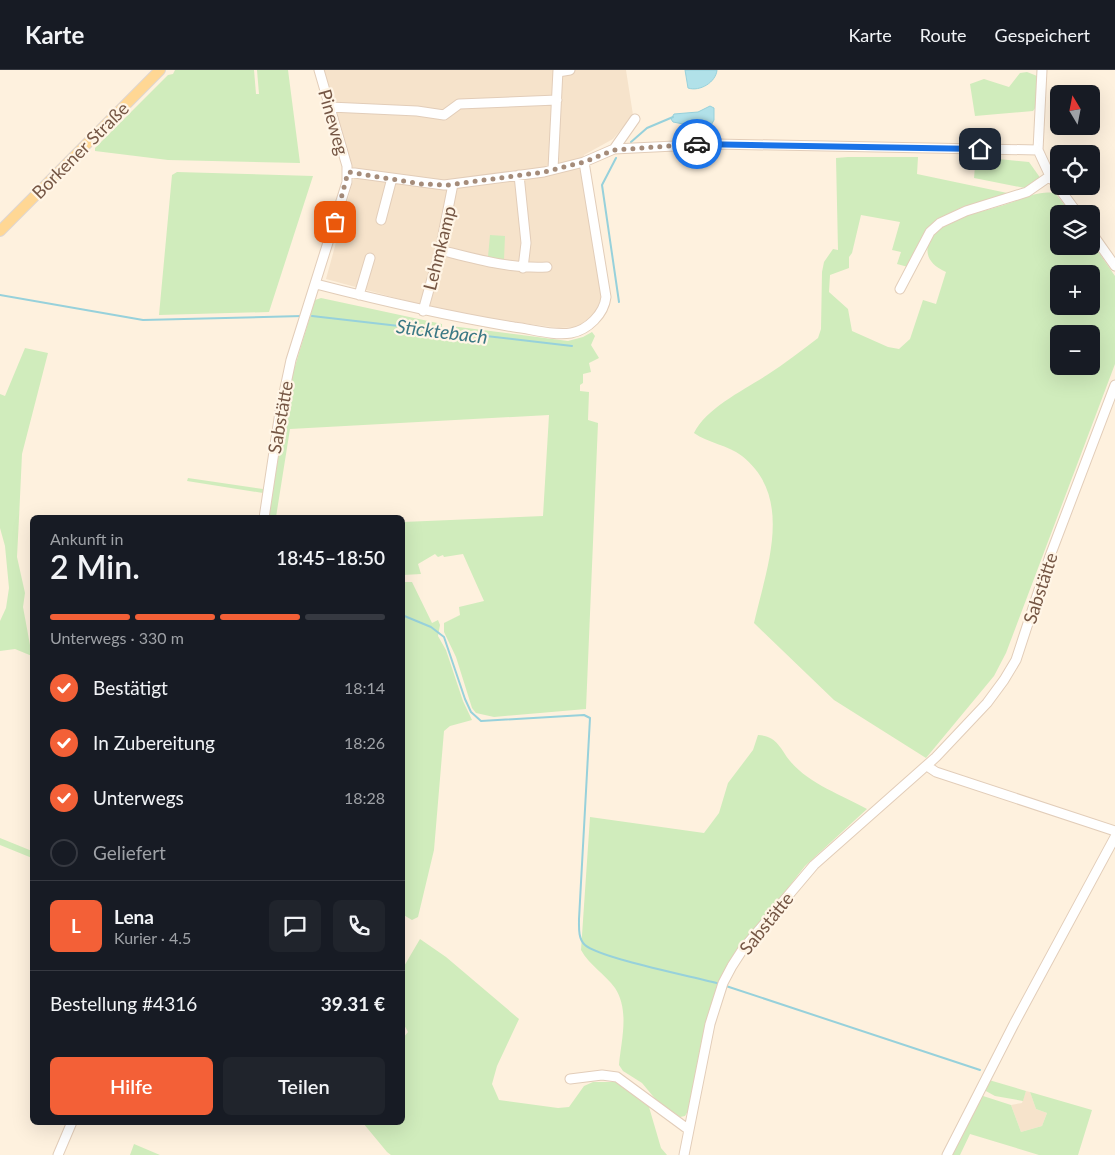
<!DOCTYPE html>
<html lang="de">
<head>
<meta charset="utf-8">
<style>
  :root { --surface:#171b24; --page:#20242c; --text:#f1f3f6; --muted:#9ea1a6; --line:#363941; --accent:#f36037 }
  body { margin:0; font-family:Lato,sans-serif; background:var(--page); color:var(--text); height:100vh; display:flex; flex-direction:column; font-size:19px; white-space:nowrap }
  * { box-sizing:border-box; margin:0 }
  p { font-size:16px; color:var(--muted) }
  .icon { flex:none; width:28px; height:28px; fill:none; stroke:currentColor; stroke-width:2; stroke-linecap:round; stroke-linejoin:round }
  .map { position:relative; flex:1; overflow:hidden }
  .panel { position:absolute; left:30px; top:445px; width:375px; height:610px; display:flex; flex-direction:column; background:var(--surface); border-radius:8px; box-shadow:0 5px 20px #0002 }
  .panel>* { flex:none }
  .needle { width:32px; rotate:350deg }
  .tools { position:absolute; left:1050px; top:15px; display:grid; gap:10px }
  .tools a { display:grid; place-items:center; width:50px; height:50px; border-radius:8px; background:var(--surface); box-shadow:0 5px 20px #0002; font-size:25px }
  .pin { position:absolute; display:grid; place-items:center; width:42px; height:42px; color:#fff; margin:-21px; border-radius:10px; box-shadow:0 2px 8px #0006 }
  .courier { position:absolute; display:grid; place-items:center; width:50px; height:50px; margin:-25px; border:4px solid #1a73e8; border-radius:50%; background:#fff; color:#222; box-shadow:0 1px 6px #0007 }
  .head em { font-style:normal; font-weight:600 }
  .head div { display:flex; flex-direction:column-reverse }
  .head { display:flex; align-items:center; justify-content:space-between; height:85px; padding:0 20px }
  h1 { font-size:32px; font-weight:600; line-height:38px }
  .bar { display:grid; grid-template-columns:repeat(4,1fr); gap:8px 5px; align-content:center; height:60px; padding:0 20px }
  .bar i { height:6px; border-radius:4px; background:var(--line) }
  .bar .selected { background:var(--accent) }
  .bar p { grid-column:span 4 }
  .line { display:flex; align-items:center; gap:12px; padding:0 20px; border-top:1px solid var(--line) }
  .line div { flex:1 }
  .round { display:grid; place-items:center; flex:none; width:52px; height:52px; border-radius:8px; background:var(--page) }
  ol { padding:0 20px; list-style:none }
  li { display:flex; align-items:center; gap:15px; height:55px }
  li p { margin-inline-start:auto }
  li .icon { padding:5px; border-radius:50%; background:var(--accent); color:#fff; stroke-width:4 }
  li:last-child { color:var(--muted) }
  li i { width:28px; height:28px; border:2px solid var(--line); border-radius:50% }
  .action { display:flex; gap:10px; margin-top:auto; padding:10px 20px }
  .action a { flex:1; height:58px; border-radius:8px; background:var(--accent); color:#fff; font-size:20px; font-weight:600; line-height:58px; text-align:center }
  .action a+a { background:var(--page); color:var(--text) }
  header { display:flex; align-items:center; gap:30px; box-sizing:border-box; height:70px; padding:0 25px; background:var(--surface); border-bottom:1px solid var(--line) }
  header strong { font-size:24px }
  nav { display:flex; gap:28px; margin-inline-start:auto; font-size:18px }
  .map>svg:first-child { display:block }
</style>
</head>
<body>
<header>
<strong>Karte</strong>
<nav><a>Karte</a><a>Route</a><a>Gespeichert</a></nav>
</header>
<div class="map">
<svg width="1115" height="1085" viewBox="0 0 1115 1085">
  <rect width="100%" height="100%" fill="#fef1de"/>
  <path fill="#f6e3cb" d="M324,0h302l7,45 -20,24 -29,16 -3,12 21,128 -7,19 -18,13 -18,1 -108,-15 -125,-34 28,-102z
    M1026,1021l4,1 6,17 11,4 -5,13 -21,6 -10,-27 11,-2z"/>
  <path fill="#d0ecbc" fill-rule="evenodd" d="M175,0h79l2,24h3l-2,-24h31l12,93 -132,-3 -73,-9v-3l73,-73 5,-1z
    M1027,2l10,4 -1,31 -3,4 -58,5 -5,-32 14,-5 25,8 11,-14z
    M848,87h70l-1,17 95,20 -50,13 -25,14 -29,46 -11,-3 4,-12 -9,-2 8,-28 -39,-7 -9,38 -3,4v11l-19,7 -1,17 19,17 4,22 36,16 11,2 11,-10 13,-39 13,4 10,-32c-32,-14 -18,-40 7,-51 15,-7 29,-9 44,-14 20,-5 38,-17 58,-14l17,21h-13v32h32v-5l24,35v88l-109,289 -12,23 -68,82 -92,-58 -80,-77c12,-54 41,-125 -12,-167 -14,-11 -34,-13 -48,-23 12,-25 50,-43 73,-58 17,-11 34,-24 51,-37l3,-9 1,-57 2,-10 9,-13 5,1 -2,-92zM1059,204h32v32h-32zM1059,264h32v32h-32z
    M989,88l40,4 12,17 -11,8 -5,1 -51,-10 1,-12h12z
    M177,102l136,4 -44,136 -110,3 13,-140z
    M490,165l15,1 -1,24 -16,-3z
    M321,228l121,26 -1,11 8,1 2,-10 117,15 15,-4 9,-5 3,4 -4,9 8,13 -10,5 2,9 -8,2v9l-3,2v6l9,1 -1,28 10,3 -12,286 -92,8 -18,-4 -4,-5 -16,-51 -12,-25v-9l16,-8 -1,-8 25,-6 -21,-47 -19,3 -1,-2 -5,2 -3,-3 -17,10 3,10 -18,1v-53l140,-6 6,-101 -259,14 -14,88 -7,1 20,-132 26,-86z
    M25,278l23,5 -26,101 -3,64 -2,39 8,36 -2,14 9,49 -17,-7 -15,2v-30l6,-13 3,-20 -4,-42 -5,-18v-134l5,2z
    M188,408l75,11v4l-76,-12z
    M402,512h10l20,41 6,-3 2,5 -2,11 8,14 17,51 9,19 -22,6 -6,5 -10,119 -16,67 -6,3 -10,-6z
    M758,665c19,1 22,13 32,26 19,23 52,34 77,48l-62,57 -77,99 -14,33 -23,108 -6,10 -5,1 -23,-16 -15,-18 -19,-12 -4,-6c2,-24 11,-54 -4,-77 -10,-14 -25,-22 -34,-38l9,-133 114,16 15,-20 9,-30 25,-33z
    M0,768l32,13v7l-32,-13z
    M420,869l26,18 73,62 -22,47 -5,18 7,16 59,8 11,-1 15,-21 9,-4h23l33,25 12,41 6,7h-276l-4,-3 -24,-29 39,-1 1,-84 5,-6 -5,-9v-55z
    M989,1010l37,11 -3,10 -28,-5 -11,-6z
    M1030,1022l62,18 -14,45h-39l-69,-21 -10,21h-9l29,-60 31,10 10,27 21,-6 5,-13 -11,-4z
    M134,1074l26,11h-30z"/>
  <path fill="#b1e1e9" stroke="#97d1db" d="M685,0h32c-1,12 -17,22 -29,18z
    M710,36l4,2v12l-5,9 -36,-7 -2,-3 3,-5 24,-2z"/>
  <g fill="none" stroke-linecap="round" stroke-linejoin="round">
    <path stroke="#97d1db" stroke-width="2" d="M631,72l16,-14 26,-11
      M616,88l-14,27 17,117
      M0,225l143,25 159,-4
      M312,246l260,30
      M402,545l29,12 13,10 21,62 6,13 10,9 103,-6 6,3 -11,201c0,8 -1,20 6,26 14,13 110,32 135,39
      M726,916l254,84"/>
    <g stroke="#e2cdb9" stroke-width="11">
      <path id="minor" d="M1042,0l-4,80 12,26 28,38
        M558,2l12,-2
        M330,37l87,4 27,4 15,-11 98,-4
        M614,79l101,-5 323,6
        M553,99l5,-99
        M347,102l97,13 100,-13 40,-10 30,-13 21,-30
        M519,105l7,68 -3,25
        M381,150l11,-42
        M1091,162l24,34
        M440,180c36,9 70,19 107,17
        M316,214c66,17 131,32 198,43 18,2 39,9 57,6 17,-3 33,-19 35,-36l-22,-135
        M900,219l30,-57 10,-9 26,-12 61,-19 23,-16
        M359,225l11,-37
        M423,241l17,-61 13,-66
        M264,448l16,-106 11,-52 56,-178v-16l-28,-96
        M927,696l9,6 179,59
        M570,1009l32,-4 15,2 72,53
        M58,1085l14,-33
        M684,1085l26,-131 13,-41 9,-17 11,-17 71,-84 122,-108 51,-54 17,-23 12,-20 34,-104 65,-171
        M947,1085l67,-131 101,-187"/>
    </g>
    <g stroke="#ded6d2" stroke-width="12">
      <path id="major" d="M0,161l160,-161"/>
    </g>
    <use href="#minor" stroke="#fff" stroke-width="9"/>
    <use href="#major" stroke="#ffd794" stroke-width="10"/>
  </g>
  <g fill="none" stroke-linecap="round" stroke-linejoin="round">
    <path stroke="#a58c7a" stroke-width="5" stroke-dasharray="0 9" d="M335,152l13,-50 74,12 26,1 96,-13 40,-10 30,-12 83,-6"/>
    <path stroke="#1a73e8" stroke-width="6" d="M697,74l283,5"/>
  </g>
  <g text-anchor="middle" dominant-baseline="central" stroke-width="4.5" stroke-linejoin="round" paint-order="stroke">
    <g font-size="18" fill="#755644" stroke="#fff5e6">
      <text transform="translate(334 52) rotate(74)">Pineweg</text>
      <text transform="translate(80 80) rotate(-45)">Borkener Straße</text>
      <text transform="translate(439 178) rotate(-76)">Lehmkamp</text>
      <text transform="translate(280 347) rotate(-80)">Sabstätte</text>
      <text transform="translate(1040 518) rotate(-72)">Sabstätte</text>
      <text transform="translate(766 853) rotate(-51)">Sabstätte</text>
    </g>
    <g font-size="19" font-style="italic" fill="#3a7884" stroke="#fff5e6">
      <text transform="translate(442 261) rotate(7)">Sticktebach</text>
    </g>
  </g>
</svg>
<div class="tools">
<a><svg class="needle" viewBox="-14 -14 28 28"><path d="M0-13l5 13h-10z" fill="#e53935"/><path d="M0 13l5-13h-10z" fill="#9ea1a6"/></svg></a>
<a><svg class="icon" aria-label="locate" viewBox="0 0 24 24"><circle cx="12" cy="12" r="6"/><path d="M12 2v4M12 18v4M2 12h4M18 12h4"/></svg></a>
<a><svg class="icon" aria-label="layers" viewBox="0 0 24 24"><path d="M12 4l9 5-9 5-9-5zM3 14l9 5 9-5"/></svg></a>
<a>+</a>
<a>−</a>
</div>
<div class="pin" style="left:335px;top:152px;background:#ea580c"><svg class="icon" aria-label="bag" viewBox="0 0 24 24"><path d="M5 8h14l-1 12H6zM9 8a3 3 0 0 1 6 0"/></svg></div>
<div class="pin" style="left:980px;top:79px;background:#1f2937"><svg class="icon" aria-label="home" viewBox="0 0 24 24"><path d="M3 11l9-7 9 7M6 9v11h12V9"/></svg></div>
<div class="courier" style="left:697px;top:74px"><svg class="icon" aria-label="car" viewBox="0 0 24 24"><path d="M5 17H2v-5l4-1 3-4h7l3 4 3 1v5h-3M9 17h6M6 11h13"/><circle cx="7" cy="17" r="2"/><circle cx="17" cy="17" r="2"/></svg></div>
<section class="panel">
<div class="head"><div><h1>2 Min.</h1><p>Ankunft in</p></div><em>18:45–18:50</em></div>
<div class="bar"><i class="selected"></i><i class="selected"></i><i class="selected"></i><i></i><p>Unterwegs · 330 m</p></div>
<ol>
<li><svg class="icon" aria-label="check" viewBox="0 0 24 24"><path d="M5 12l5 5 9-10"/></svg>Bestätigt<p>18:14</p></li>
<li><svg class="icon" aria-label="check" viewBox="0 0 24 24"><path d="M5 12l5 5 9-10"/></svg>In Zubereitung<p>18:26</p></li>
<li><svg class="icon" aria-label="check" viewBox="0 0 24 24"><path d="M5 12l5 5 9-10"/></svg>Unterwegs<p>18:28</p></li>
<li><i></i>Geliefert</li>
</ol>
<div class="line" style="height:90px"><b class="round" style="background:var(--accent);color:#fff">L</b><div><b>Lena</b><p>Kurier · 4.5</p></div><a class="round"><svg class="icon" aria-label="chat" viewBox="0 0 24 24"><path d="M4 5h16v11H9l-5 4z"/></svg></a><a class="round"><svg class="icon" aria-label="phone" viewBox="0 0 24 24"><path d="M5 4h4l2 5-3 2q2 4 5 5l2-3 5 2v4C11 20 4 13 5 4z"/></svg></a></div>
<div class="line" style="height:65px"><div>Bestellung #4316</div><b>39.31 €</b></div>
<div class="action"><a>Hilfe</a><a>Teilen</a></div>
</section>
</div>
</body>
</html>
